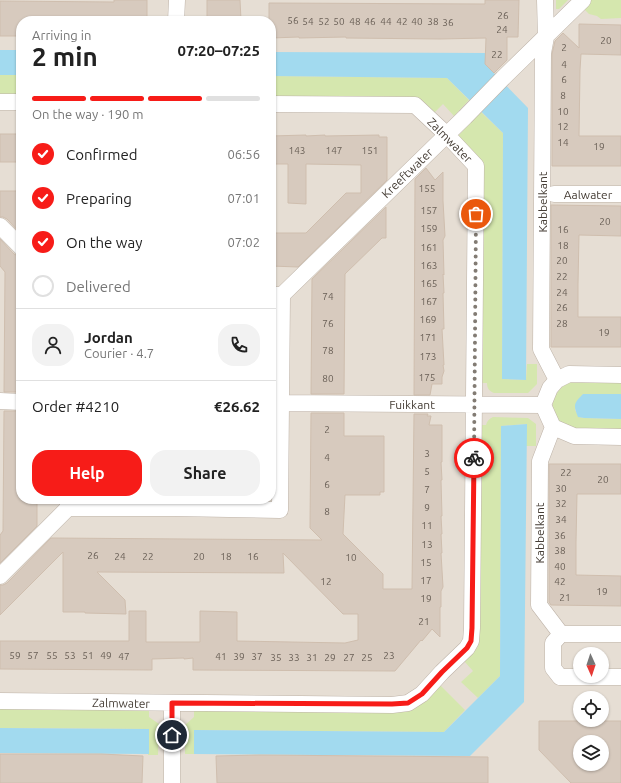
<!DOCTYPE html>
<html lang="en">
<head>
<meta charset="utf-8">
<style>
  :root { --surface:#fff; --page:#f2f2f2; --text:#222; --muted:#767676; --line:#e0e0e0; --accent:#f71c18 }
  body { margin:0; font-family:Ubuntu,sans-serif; background:var(--page); color:var(--text); height:100vh; display:flex; flex-direction:column; font-size:15px; white-space:nowrap }
  * { box-sizing:border-box; margin:0 }
  p { font-size:13px; color:var(--muted) }
  .icon { flex:none; width:22px; height:22px; fill:none; stroke:currentColor; stroke-width:2; stroke-linecap:round; stroke-linejoin:round }
  .map { position:relative; flex:1; overflow:hidden }
  .details { position:absolute; left:16px; top:16px; width:260px; height:488px; display:flex; flex-direction:column; background:var(--surface); border-radius:16px; box-shadow:0 1px 3px #0004 }
  .details>* { flex:none }
  .needle { width:26px; rotate:177deg }
  .buttons { position:absolute; left:573px; top:647px; display:grid; gap:8px }
  .buttons a { display:grid; place-items:center; width:36px; height:36px; border-radius:50%; background:var(--surface); box-shadow:0 1px 3px #0004; font-size:20px }
  .pin { position:absolute; display:grid; place-items:center; width:34px; height:34px; color:#fff; margin:-17px; border:2px solid #fff; border-radius:50%; box-shadow:0 1px 4px #0007 }
  .courier { position:absolute; display:grid; place-items:center; width:40px; height:40px; margin:-20px; border:3px solid #f71c18; border-radius:50%; background:#fff; color:#222; box-shadow:0 1px 5px #0007 }
  .overview em { font-style:normal; font-weight:700 }
  .overview div { display:flex; flex-direction:column-reverse }
  .overview { display:flex; align-items:center; justify-content:space-between; height:68px; padding:0 16px }
  h1 { font-size:26px; font-weight:700; line-height:30px }
  .bar { display:grid; grid-template-columns:repeat(4,1fr); gap:6px 4px; align-content:center; height:48px; padding:0 16px }
  .bar i { height:5px; border-radius:3px; background:var(--line) }
  .bar .on { background:var(--accent) }
  .bar p { grid-column:span 4 }
  .line { display:flex; align-items:center; gap:10px; padding:0 16px; border-top:1px solid var(--line) }
  .line div { flex:1 }
  .round { display:grid; place-items:center; flex:none; width:42px; height:42px; border-radius:16px; background:var(--page) }
  ol { padding:0 16px; list-style:none }
  li { display:flex; align-items:center; gap:12px; height:44px }
  li p { margin-inline-start:auto }
  li .icon { padding:4px; border-radius:50%; background:var(--accent); color:#fff; stroke-width:4 }
  li:last-child { color:var(--muted) }
  li i { width:22px; height:22px; border:2px solid var(--line); border-radius:50% }
  .button { display:flex; gap:8px; margin-top:auto; padding:8px 16px }
  .button a { flex:1; height:46px; border-radius:16px; background:var(--accent); color:#fff; font-size:16px; font-weight:700; line-height:46px; text-align:center }
  .button a+a { background:var(--page); color:var(--text) }
  .map>svg:first-child { display:block }
</style>
</head>
<body>
<div class="map">
<svg width="621" height="783" viewBox="0 0 621 783">
  <rect width="100%" height="100%" fill="#f3ede6"/>
  <path fill="#e6ded4" fill-rule="evenodd" d="M0,0h621v783h-621zM21,21h250v478h-250zM580,654h22v22h-22zM580,698h22v22h-22zM580,742h22v22h-22z"/>
  <path fill="#d5e7ae" d="M556,0h12l-9,9h-3z
    M575,0h46v18l-20,1 -4,-3 -8,-2z
    M0,75h21v20l-21,-1z
    M271,76l176,2 22,22 -15,16 -11,-12 -9,9 -163,-17z
    M481,112l22,21 -1,246 24,1 1,-16h10v20l-9,9h-34c-5,-2 -7,-5 -7,-10h-5l1,-209 -26,-37z
    M570,382l51,1v11h-38l-8,16 4,7 5,1 37,1v11h-46l-14,-6 -9,-14 1,-8 3,-8 6,-7z
    M493,417l35,1 8,6v22h-10v-22l-25,2 -1,250 -22,22 -17,-16 12,-11 -9,-10 13,-13 2,-5 3,-218h4c1,-4 3,-6 7,-8z
    M440,685l25,25 -21,22 -250,-2v24h-9v-29l9,-8v-7l211,2 11,-4z
    M0,709l149,1v7l10,7 -1,31h-10l1,-26 -149,-1z"/>
  <path fill="#a2daef" d="M0,50h21v25h-21z
    M271,52l214,1 3,14 40,41 -2,272 -24,-1 1,-246 -56,-55 -176,-2z
    M583,394h38v25l-37,-1 -6,-1c-5,-12 -4,-14 5,-23z
    M527,424l-3,278 -54,54 -276,-2v-24l250,2 56,-56 1,-250z
    M0,728l149,1v25l-149,-1z"/>
  <path fill="#d7cabe" stroke="#cfbeae" fill-rule="evenodd" d="M114,0h33v21h-32v-2h-30v2h-64v15h-21v-35l114,1z
    M207,0h33l1,20h-2v1h-32z
    M485,0h34l-1,37h-11v23l-13,13 -9,-9 1,-26 -46,1 -94,-1v-1l-47,1v-1l-28,1v-17h-2v-18l216,1z
    M579,24l42,1v30l-40,-1 -1,16 -1,66h42v30h-69v-112l3,-13 8,-8 16,15z
    M0,134h21v28h-21z
    M306,135v1l19,-1v1l54,-1v2h8v43l-89,87 -27,-1v-33h35l40,-40h15v-28l-55,-1v40l-18,-1v-39h-17v-28z
    M426,168l9,12 8,-8v29l2,35 -2,4 1,35 -1,-1 1,19h-1l1,36h-2l2,36h-1l1,6 -2,6v7h-10l-2,11h-16l1,-216z
    M0,191h21v43l-14,-15 -4,-2h-3z
    M551,205l70,1v30l-42,-1 -1,49v33h43v30h-70z
    M386,207v31h-4l-37,36 -1,120h-33l1,-115z
    M0,239l14,15 4,2h3v136h-17l1,-120 -5,-6z
    M4,411h17v88h16v27l-37,37v-28l3,-4z
    M311,413h33v23h40v56h-4v3h-35l-2,39 40,40v15h29l2,-175h14l-1,2h4l-2,9h13v37h-1l1,18h-1l1,36h-1l1,18h-1l1,19h-1l2,34 -2,4v16h-1v30l-8,-8 -10,12 -1,-1 -26,31 -202,-1v-12l-9,1v-1l-32,1v11l-152,-1v-28h129v-30h17v31h54v-31l37,1v29l108,2 13,-3v-26h-15l-60,-61 1,20 -187,-1 28,28 1,14 -41,-1v-1h-22v-60l-63,63v-30h3l4,-2 44,-45 271,2 -12,-12z
    M549,464h72v30h-44l-1,48v33l45,1v30l-70,-1 -2,-3z
    M539,721h82v62h-50l-32,-33zM580,742h22v22h-22z
    M0,754h101l42,2 -1,27h-142z
    M259,755l229,2v26h-271l-1,-27z"/>
  <g fill="none" stroke-linecap="round" stroke-linejoin="round">
    <g stroke="#beb3a8" stroke-width="17">
      <path id="street" d="M545,0l1,37 -3,16 -2,296 16,31
        M176,21l1,-21
        M0,102h21
        M554,194h67
        M0,226l21,21
        M282,295l183,-178 38,-39 80,-78
        M621,375l-52,-1 -12,6 -7,8 -7,17 10,22 21,9 47,1
        M0,401l21,1
        M281,403l262,2
        M553,427l-13,34 -1,144 22,29
        M68,499v9h106l106,2 2,-215h-11
        M0,576l68,-68
        M621,634h-60l-8,9v25l7,9h61
        M0,701l392,4 16,-2 14,-9 20,-22 25,-24 4,-7 1,-13 4,-462 -30,-32 -31,-29 -144,-1
        M172,703v80"/>
    </g>
    <use href="#street" stroke="#fff" stroke-width="16"/>
  </g>
  <g fill="none" stroke-linecap="round" stroke-linejoin="round">
    <path stroke="#827b73" stroke-width="4" stroke-dasharray="0 7.2" d="M474,458l2,-244"/>
    <path stroke="#f71c18" stroke-width="5" d="M172,735v-32l220,1 16,-1 14,-9 20,-22 25,-24 4,-7 1,-13 2,-170"/>
  </g>
  <g text-anchor="middle" dominant-baseline="central" stroke-width="4" stroke-linejoin="round" paint-order="stroke">
    <g font-size="10" fill="#6a6057">
      <text x="503" y="15">26</text>
      <text x="293" y="20">56</text>
      <text x="308" y="21">54</text>
      <text x="324" y="21">52</text>
      <text x="339" y="21">50</text>
      <text x="355" y="21">48</text>
      <text x="370" y="21">46</text>
      <text x="386" y="21">44</text>
      <text x="402" y="21">42</text>
      <text x="417" y="21">40</text>
      <text x="433" y="21">38</text>
      <text x="448" y="22">36</text>
      <text x="502" y="29">24</text>
      <text x="606" y="40">20</text>
      <text x="564" y="47">2</text>
      <text x="497" y="54">22</text>
      <text x="564" y="64">4</text>
      <text x="564" y="79">6</text>
      <text x="563" y="95">8</text>
      <text x="563" y="111">10</text>
      <text x="563" y="126">12</text>
      <text x="563" y="142">14</text>
      <text x="599" y="146">19</text>
      <text x="297" y="150">143</text>
      <text x="334" y="150">147</text>
      <text x="370" y="150">151</text>
      <text x="427" y="188">155</text>
      <text x="429" y="210">157</text>
      <text x="605" y="221">20</text>
      <text x="429" y="228">159</text>
      <text x="563" y="229">16</text>
      <text x="563" y="245">18</text>
      <text x="429" y="247">161</text>
      <text x="562" y="260">20</text>
      <text x="429" y="265">163</text>
      <text x="562" y="276">22</text>
      <text x="429" y="283">165</text>
      <text x="562" y="292">24</text>
      <text x="328" y="296">74</text>
      <text x="429" y="301">167</text>
      <text x="562" y="307">26</text>
      <text x="428" y="319">169</text>
      <text x="328" y="323">76</text>
      <text x="562" y="323">28</text>
      <text x="604" y="332">19</text>
      <text x="428" y="337">171</text>
      <text x="328" y="350">78</text>
      <text x="428" y="356">173</text>
      <text x="427" y="377">175</text>
      <text x="328" y="378">80</text>
      <text x="327" y="429">2</text>
      <text x="427" y="453">3</text>
      <text x="327" y="457">4</text>
      <text x="427" y="471">5</text>
      <text x="566" y="472">22</text>
      <text x="603" y="479">20</text>
      <text x="327" y="484">6</text>
      <text x="561" y="488">30</text>
      <text x="427" y="489">7</text>
      <text x="561" y="503">32</text>
      <text x="427" y="507">9</text>
      <text x="327" y="511">8</text>
      <text x="561" y="519">34</text>
      <text x="427" y="525">11</text>
      <text x="560" y="535">36</text>
      <text x="427" y="544">13</text>
      <text x="560" y="550">38</text>
      <text x="93" y="555">26</text>
      <text x="120" y="556">24</text>
      <text x="148" y="556">22</text>
      <text x="199" y="556">20</text>
      <text x="226" y="556">18</text>
      <text x="253" y="556">16</text>
      <text x="351" y="557">10</text>
      <text x="426" y="562">15</text>
      <text x="560" y="566">40</text>
      <text x="426" y="580">17</text>
      <text x="326" y="581">12</text>
      <text x="560" y="581">42</text>
      <text x="602" y="591">19</text>
      <text x="565" y="597">21</text>
      <text x="426" y="598">19</text>
      <text x="424" y="621">21</text>
      <text x="15" y="655">59</text>
      <text x="33" y="655">57</text>
      <text x="52" y="655">55</text>
      <text x="70" y="655">53</text>
      <text x="88" y="655">51</text>
      <text x="106" y="655">49</text>
      <text x="389" y="655">23</text>
      <text x="124" y="656">47</text>
      <text x="221" y="656">41</text>
      <text x="239" y="656">39</text>
      <text x="257" y="656">37</text>
      <text x="276" y="657">35</text>
      <text x="294" y="657">33</text>
      <text x="312" y="657">31</text>
      <text x="330" y="657">29</text>
      <text x="349" y="657">27</text>
      <text x="367" y="657">25</text>
    </g>
    <g font-size="12" fill="#453d35" stroke="#fff">
      <text transform="translate(450 140) rotate(45)">Zalmwater</text>
      <text transform="translate(407 173) rotate(-44)">Kreeftwater</text>
      <text x="588" y="194">Aalwater</text>
      <text transform="translate(542 202) rotate(-90)">Kabbelkant</text>
      <text x="412" y="404">Fuikkant</text>
      <text transform="translate(539 533) rotate(-90)">Kabbelkant</text>
      <text transform="translate(121 703) rotate(1)">Zalmwater</text>
    </g>
  </g>
</svg>
<div class="buttons">
<a><svg class="needle" viewBox="-14 -14 28 28"><path d="M0-13l5 13h-10z" fill="#e53935"/><path d="M0 13l5-13h-10z" fill="#767676"/></svg></a>
<a><svg class="icon" aria-label="locate" viewBox="0 0 24 24"><circle cx="12" cy="12" r="6"/><path d="M12 2v4M12 18v4M2 12h4M18 12h4"/></svg></a>
<a><svg class="icon" aria-label="layers" viewBox="0 0 24 24"><path d="M12 4l9 5-9 5-9-5zM3 14l9 5 9-5"/></svg></a>
</div>
<div class="pin" style="left:476px;top:214px;background:#ea580c"><svg class="icon" aria-label="bag" viewBox="0 0 24 24"><path d="M5 8h14l-1 12H6zM9 8a3 3 0 0 1 6 0"/></svg></div>
<div class="pin" style="left:172px;top:735px;background:#1f2937"><svg class="icon" aria-label="home" viewBox="0 0 24 24"><path d="M3 11l9-7 9 7M6 9v11h12V9"/></svg></div>
<div class="courier" style="left:474px;top:458px"><svg class="icon" aria-label="bike" viewBox="0 0 24 24"><circle cx="6" cy="16" r="4"/><circle cx="18" cy="16" r="4"/><path d="M6 16l4-8h5l3 8M10 8l3 8H6M13 5h3"/></svg></div>
<section class="details">
<div class="overview"><div><h1>2 min</h1><p>Arriving in</p></div><em>07:20–07:25</em></div>
<div class="bar"><i class="on"></i><i class="on"></i><i class="on"></i><i></i><p>On the way · 190 m</p></div>
<ol>
<li><svg class="icon" aria-label="check" viewBox="0 0 24 24"><path d="M5 12l5 5 9-10"/></svg>Confirmed<p>06:56</p></li>
<li><svg class="icon" aria-label="check" viewBox="0 0 24 24"><path d="M5 12l5 5 9-10"/></svg>Preparing<p>07:01</p></li>
<li><svg class="icon" aria-label="check" viewBox="0 0 24 24"><path d="M5 12l5 5 9-10"/></svg>On the way<p>07:02</p></li>
<li><i></i>Delivered</li>
</ol>
<div class="line" style="height:72px"><a class="round"><svg class="icon" aria-label="person" viewBox="0 0 24 24"><circle cx="12" cy="8" r="4"/><path d="M4 21q1-7 8-7t8 7"/></svg></a><div><b>Jordan</b><p>Courier · 4.7</p></div><a class="round"><svg class="icon" aria-label="phone" viewBox="0 0 24 24"><path d="M5 4h4l2 5-3 2q2 4 5 5l2-3 5 2v4C11 20 4 13 5 4z"/></svg></a></div>
<div class="line" style="height:52px"><div>Order #4210</div><b>€26.62</b></div>
<div class="button"><a>Help</a><a>Share</a></div>
</section>
</div>
</body>
</html>
